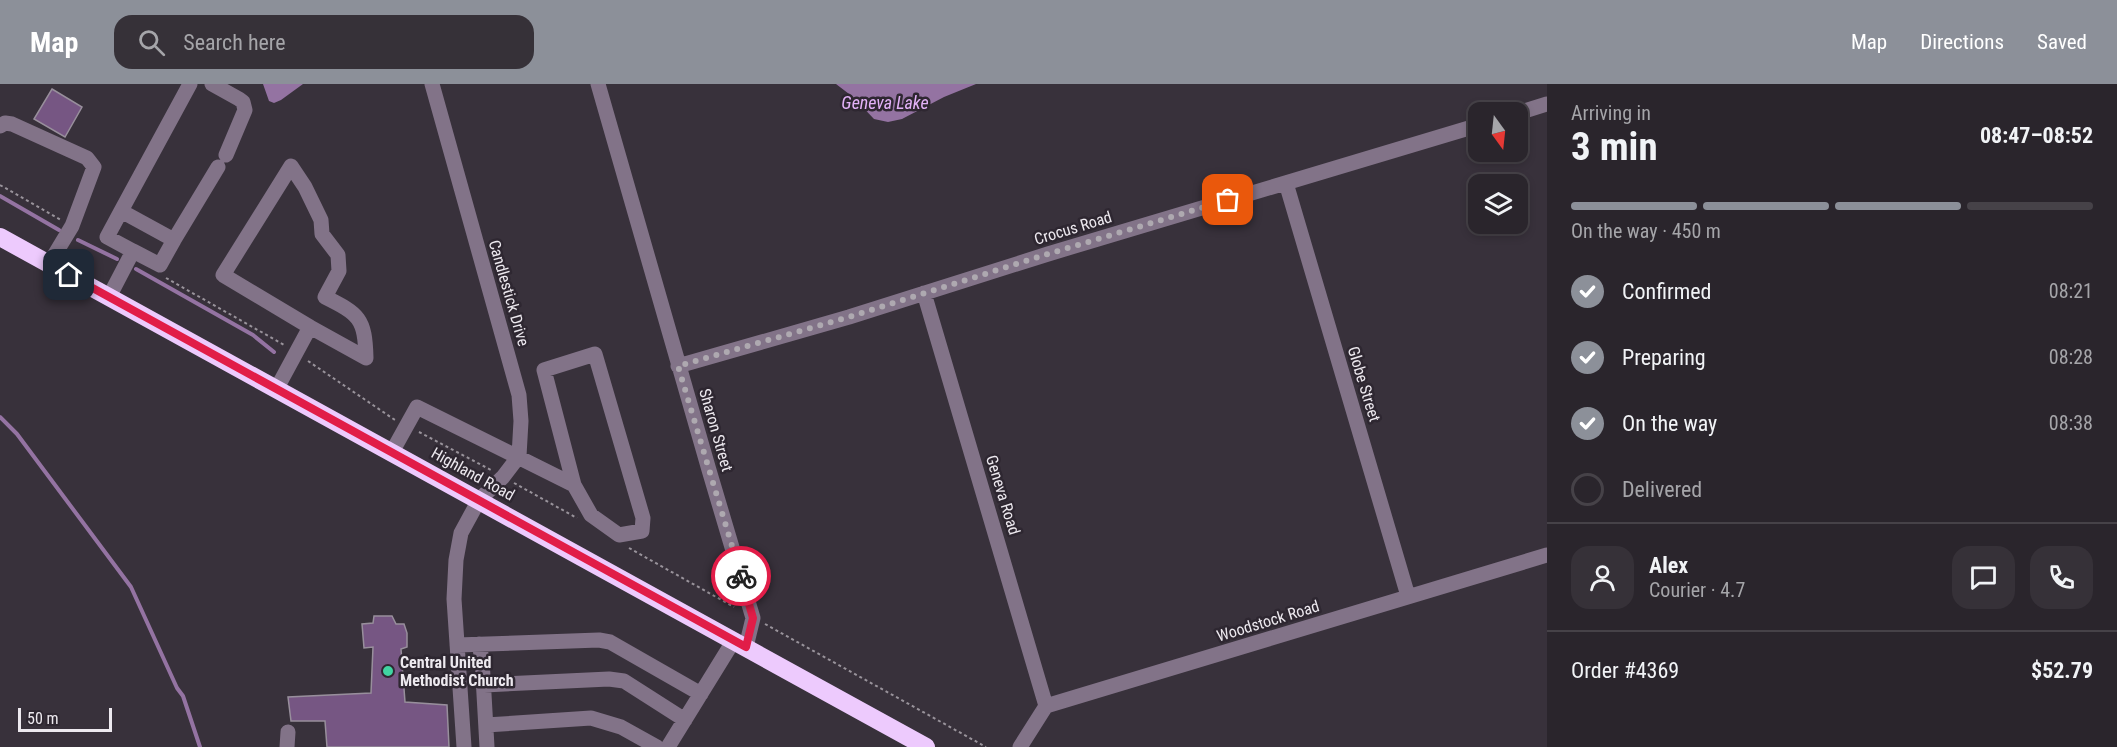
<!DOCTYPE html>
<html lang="en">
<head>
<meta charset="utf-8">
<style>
  :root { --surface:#2a252c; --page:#363138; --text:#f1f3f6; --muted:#a5a5a9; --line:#464248; --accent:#8c9099 }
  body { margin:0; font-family:"Roboto Condensed",sans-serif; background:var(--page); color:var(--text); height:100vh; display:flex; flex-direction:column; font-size:22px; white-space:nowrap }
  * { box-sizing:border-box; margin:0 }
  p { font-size:20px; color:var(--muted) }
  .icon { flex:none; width:33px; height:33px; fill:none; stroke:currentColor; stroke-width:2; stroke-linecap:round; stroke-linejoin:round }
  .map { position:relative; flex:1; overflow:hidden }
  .panel { display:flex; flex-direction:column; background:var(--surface); width:570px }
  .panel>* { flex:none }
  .needle { width:39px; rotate:165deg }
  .buttons { position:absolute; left:1468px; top:18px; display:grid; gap:12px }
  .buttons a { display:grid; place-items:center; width:60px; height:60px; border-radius:12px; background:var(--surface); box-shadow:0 3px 9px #0003,0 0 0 2px var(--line); font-size:30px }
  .scale { position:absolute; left:18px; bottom:15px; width:94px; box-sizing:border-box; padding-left:6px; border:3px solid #ede9ef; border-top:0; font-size:16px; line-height:21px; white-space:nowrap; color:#ede9ef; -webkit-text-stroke:4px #2e2731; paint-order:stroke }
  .pin { position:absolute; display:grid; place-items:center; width:51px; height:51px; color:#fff; margin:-26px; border-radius:12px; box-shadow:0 3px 9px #0006 }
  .courier { position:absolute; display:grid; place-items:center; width:60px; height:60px; margin:-30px; border:4px solid #e11d48; border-radius:50%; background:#fff; color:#222; box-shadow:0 2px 8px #0007 }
  .overview em { font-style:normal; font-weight:700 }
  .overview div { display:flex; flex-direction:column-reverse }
  .overview { display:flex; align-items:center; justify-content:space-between; height:102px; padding:0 24px }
  h1 { font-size:39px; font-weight:700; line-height:45px }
  .bar { display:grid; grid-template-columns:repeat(4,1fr); gap:9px 6px; align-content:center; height:72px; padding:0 24px }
  .bar i { height:8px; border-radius:4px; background:var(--line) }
  .bar .selected { background:var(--accent) }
  .bar p { grid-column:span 4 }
  .line { display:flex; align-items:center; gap:15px; padding:0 24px; border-top:2px solid var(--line) }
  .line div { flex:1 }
  .round { display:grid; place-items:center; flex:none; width:63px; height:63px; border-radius:18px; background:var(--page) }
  ol { padding:0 24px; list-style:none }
  li { display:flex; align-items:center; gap:18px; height:66px }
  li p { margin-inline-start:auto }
  li .icon { padding:6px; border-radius:50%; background:var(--accent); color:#fff; stroke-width:4 }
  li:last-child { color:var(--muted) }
  li i { width:33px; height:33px; border:3px solid var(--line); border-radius:50% }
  header { display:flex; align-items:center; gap:36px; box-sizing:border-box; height:84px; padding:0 30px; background:var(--accent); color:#fff }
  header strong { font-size:28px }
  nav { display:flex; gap:33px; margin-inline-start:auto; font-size:21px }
  .search { width:420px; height:54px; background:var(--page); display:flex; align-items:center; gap:15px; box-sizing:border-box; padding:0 21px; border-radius:18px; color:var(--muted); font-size:22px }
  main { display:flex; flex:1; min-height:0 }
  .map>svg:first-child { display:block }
</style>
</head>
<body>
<header>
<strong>Map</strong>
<div class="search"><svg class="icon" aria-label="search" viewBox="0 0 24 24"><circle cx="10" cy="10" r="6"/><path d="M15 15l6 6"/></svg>Search here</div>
<nav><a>Map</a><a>Directions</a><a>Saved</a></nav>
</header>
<main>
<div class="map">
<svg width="1547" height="663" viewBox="0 0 1547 663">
  <rect width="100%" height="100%" fill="#38313b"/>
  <path fill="#9473a2" d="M263,0h40l-22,16 -7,3 -5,-2z
    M836,0h140l-32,13 -42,22 -14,3 -14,-3 -21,-22z"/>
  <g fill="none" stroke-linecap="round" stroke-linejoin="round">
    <path stroke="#9473a2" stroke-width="4" d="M0,112l59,34
      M78,156l39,19
      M136,185l117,66 21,17
      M0,333l17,17 114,153 46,101 6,8 17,51"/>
  </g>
  <path fill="#765683" stroke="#988f9c" stroke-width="1.5" d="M52,5l30,18 -17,30 -31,-18z
    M374,532h18l4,8h8l3,9v14l-6,2 4,53 42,3 2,42h-122l-2,-26h-34l-3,-24 83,-4 2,-46 -9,1 -2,-24 11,-1z"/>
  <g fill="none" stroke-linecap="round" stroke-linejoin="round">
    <path stroke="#99939b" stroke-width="2" stroke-dasharray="3 3" stroke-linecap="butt" d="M0,101l61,35
      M166,194l120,68
      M308,277l87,59
      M419,348l72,38
      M514,399l63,35
      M629,464l105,59
      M765,540l221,123"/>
    <path stroke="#827388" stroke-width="15" d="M212,0l27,15 4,3 2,8 -19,45
      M432,0l87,311 2,26 -2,35 -16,21 -24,23 -18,33 -5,27 -2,39 10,148
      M598,0l111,386 44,148 -7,29
      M1518,29l29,-9
      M0,42l5,-3 7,1 75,34 7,9 -22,59 -23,38
      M1286,99l122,413
      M121,127l69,-127
      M174,156l44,-73
      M924,209l122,413
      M109,213l24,-46 -26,-14 14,-26 53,29 -14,25 -27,-14
      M678,282l171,-49 199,-63 431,-129
      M277,304l33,-61 56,31c-1,-40 -7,-44 -41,-61l14,-26 -1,-16 -16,-21 -1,-14 -16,-33 -14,-21 -68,109 87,52
      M392,368l25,-45 157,78 17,30 28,20 23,-4 1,-13 -48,-164 -51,16 30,115
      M479,560l3,15 5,88
      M457,561l142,-5 11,2 91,52
      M484,601l125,-6 15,2 61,39
      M486,641l105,-7 30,9 36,20
      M287,663l1,-15
      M668,663l66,-107
      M1020,663l26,-41 501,-151"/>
    <path stroke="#edcafd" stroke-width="18" d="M0,153l926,510"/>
  </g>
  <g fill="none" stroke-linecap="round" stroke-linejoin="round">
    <path stroke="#aea9b0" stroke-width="6" stroke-dasharray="0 10.8" d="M741,492l-63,-210 171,-49 199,-63 180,-54"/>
    <path stroke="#e11d48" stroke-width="8" d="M69,191l677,372 7,-29 -12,-42"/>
  </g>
  <circle fill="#40d4a2" stroke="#2e2731" stroke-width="2" cx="388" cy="587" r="6"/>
  <g text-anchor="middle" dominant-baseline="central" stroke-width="5" stroke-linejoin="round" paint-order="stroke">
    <g font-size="16" fill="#ede9ef" stroke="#2e2731">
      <text transform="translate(1073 144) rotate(-17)">Crocus Road</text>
      <text transform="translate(509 209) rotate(74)">Candlestick Drive</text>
      <text transform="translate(1364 300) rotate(73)">Globe Street</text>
      <text transform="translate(716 346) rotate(74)">Sharon Street</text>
      <text transform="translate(473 390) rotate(29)">Highland Road</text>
      <text transform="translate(1003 411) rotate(73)">Geneva Road</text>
      <text transform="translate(1268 537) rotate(-17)">Woodstock Road</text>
    </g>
    <g font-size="16" font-weight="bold" fill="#ede9ef" stroke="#2e2731" text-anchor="start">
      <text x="400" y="578">Central United<tspan x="400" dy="18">Methodist Church</tspan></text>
    </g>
    <g font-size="18" font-style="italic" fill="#e3b2f8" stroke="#2e2731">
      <text x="885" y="18">Geneva Lake</text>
    </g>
  </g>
</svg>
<div class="buttons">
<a><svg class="needle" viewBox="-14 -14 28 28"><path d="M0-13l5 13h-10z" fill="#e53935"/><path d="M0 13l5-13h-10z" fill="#a5a5a9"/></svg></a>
<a><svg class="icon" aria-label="layers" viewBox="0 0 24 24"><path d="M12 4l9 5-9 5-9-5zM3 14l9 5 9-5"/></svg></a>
</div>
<div class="scale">50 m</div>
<div class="pin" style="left:1228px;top:116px;background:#ea580c"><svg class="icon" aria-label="bag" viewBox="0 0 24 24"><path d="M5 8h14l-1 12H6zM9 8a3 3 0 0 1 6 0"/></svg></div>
<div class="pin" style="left:69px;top:191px;background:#1f2937"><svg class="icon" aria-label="home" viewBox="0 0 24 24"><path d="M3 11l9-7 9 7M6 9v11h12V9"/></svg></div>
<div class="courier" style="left:741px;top:492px"><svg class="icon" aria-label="bike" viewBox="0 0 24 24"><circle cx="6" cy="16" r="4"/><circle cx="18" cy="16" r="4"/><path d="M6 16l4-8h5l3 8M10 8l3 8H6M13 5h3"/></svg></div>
</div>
<section class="panel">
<div class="overview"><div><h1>3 min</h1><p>Arriving in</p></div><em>08:47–08:52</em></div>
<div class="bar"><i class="selected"></i><i class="selected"></i><i class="selected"></i><i></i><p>On the way · 450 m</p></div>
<ol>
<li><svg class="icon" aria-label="check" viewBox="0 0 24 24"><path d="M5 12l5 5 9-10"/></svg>Confirmed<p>08:21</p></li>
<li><svg class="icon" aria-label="check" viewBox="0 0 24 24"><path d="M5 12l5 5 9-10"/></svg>Preparing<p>08:28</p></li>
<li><svg class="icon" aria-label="check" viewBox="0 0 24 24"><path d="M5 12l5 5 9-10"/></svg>On the way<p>08:38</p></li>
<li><i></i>Delivered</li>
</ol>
<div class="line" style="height:108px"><a class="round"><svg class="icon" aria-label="person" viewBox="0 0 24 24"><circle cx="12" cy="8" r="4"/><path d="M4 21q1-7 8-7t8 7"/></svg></a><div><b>Alex</b><p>Courier · 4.7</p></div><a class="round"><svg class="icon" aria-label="chat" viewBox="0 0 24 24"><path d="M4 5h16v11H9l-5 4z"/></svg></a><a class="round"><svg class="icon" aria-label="phone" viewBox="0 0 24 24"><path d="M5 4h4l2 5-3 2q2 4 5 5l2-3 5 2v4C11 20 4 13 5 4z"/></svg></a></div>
<div class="line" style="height:78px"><div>Order #4369</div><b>$52.79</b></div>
</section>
</main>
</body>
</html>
